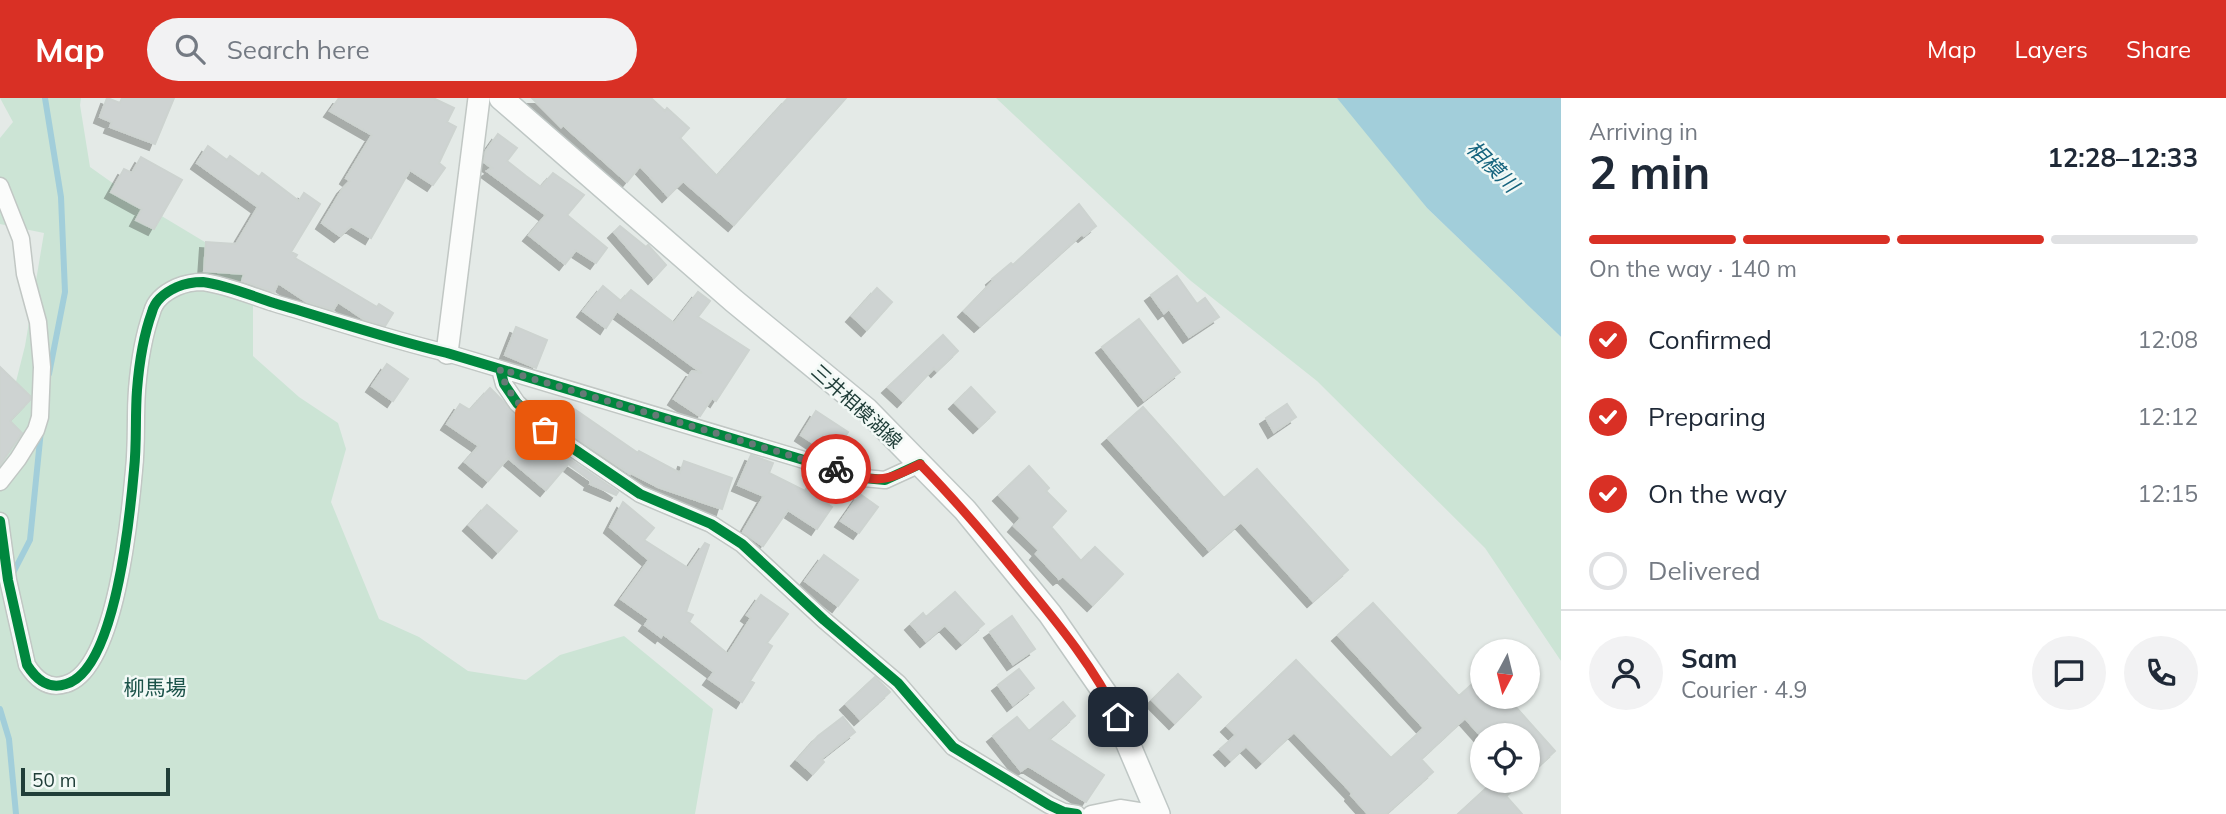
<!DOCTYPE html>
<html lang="en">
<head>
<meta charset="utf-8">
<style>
  :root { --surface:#fff; --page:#f2f2f3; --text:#1f2937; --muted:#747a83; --line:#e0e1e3; --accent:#d93025 }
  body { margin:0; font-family:Mulish,"Noto Sans JP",sans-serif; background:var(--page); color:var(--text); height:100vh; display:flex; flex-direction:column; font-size:26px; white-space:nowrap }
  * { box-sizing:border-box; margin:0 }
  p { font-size:23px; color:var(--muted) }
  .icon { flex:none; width:38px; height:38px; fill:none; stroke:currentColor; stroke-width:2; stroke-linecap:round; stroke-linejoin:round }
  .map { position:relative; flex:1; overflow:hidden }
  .panel { display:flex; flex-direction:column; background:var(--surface); width:665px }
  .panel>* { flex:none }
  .needle { width:46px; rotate:187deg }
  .tools { position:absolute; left:1470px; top:541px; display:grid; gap:14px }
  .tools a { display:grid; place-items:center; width:70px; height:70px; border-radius:50%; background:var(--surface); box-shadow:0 2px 5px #0004; font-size:35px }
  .scale { position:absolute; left:21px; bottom:18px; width:149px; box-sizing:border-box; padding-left:7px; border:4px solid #203e39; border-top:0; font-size:19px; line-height:24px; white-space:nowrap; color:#203e39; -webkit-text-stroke:5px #f2f9f6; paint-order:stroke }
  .pin { position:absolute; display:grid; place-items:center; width:60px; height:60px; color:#fff; margin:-30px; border-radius:14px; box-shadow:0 4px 10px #0006 }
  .courier { position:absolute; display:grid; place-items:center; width:70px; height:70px; margin:-35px; border:5px solid #d93025; border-radius:50%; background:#fff; color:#222; box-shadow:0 2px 9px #0007 }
  .overview em { font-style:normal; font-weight:700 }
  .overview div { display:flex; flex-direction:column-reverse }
  .overview { display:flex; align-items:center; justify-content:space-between; height:119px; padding:0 28px }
  h1 { font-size:46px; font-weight:700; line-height:52px }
  .bar { display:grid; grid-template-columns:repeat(4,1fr); gap:10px 7px; align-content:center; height:84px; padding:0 28px }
  .bar i { height:9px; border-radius:5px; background:var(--line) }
  .bar .on { background:var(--accent) }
  .bar p { grid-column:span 4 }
  .line { display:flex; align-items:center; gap:18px; padding:0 28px; border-top:2px solid var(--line) }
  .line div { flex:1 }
  .round { display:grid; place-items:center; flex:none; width:74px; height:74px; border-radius:37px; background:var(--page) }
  ol { padding:0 28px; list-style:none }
  li { display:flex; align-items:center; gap:21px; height:77px }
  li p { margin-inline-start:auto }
  li .icon { padding:7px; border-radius:50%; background:var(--accent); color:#fff; stroke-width:4 }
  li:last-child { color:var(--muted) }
  li i { width:38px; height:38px; border:4px solid var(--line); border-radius:50% }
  header { display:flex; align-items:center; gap:42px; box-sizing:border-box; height:98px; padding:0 35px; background:var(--accent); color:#fff }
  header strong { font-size:33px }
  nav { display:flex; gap:38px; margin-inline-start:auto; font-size:24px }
  .search { width:490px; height:63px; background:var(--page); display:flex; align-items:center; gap:18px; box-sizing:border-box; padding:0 24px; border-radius:38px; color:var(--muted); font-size:26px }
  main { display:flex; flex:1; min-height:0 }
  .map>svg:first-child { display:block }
</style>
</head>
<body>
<header>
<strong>Map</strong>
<div class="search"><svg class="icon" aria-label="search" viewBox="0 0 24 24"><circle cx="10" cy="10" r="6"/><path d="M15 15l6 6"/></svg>Search here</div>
<nav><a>Map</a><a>Layers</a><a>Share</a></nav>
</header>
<main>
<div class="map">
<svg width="1561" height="716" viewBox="0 0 1561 716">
  <defs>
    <filter id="shadow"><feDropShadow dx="-6" dy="6" stdDeviation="0" flood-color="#0004"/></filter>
  </defs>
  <rect width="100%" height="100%" fill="#e4eae7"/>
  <path fill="#cce4d5" d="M0,0h81l-1,7 10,62 55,39 108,65v85l46,41 39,26 8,26 -15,53 48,117 40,18 49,34 58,9 34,-25 64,-19 89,73 -18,105h-695v-369l25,-99 19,-113 -44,-9v-86l13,-16z
    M996,0h341l9,8 81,102 134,129v324l-76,-113 -168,-167 -126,-100z"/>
  <path fill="#a2ceda" d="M1337,0h224v239l-134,-129z"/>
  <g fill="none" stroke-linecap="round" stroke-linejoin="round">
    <path stroke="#a2ceda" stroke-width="6" d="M45,0l16,99 4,95 -16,82
      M12,477l18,-35 11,-110
      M0,611l9,30 7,75"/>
  </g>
  <path fill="#ced3d2" stroke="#cdd3d0" stroke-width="2" filter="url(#shadow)" d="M107,0l13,5 2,-5h52l-19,46 -45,-17 2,-5 -12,-5z
    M339,0h94l21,10 -7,14 9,5 -17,36 6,5 -12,17 -23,-15 -39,68 -20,-12 -11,10 -18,-13 21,-35 7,-7 -4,-3 26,-43 -42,-24z
    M532,0h119l14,13 2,-3 22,20 -9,10 37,38 71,-78h58l-112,127 -51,-44 -15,15 -28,-30 -13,16 -64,-57 -2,2z
    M498,36l19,14 -10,13 19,15 15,11 12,-14 31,22 -17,20 40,33 -11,15 -20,-13 -11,14 -36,-29 17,-20 -59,-44 5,-3 -8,-6 2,-11z
    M208,48l19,14 3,-4 29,21 3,-4 37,28 5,-8 16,11 -29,48 6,3 -2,3 82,49 2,-3 14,9 -8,13 -20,-6 -27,-18 -5,8 -26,-8 -29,-19 -4,9 -32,-11 2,-7 -40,-3 2,-29 30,2 22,-37 -61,-44z
    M141,59l41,23 -28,49 -18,-9 6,-11 -31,-17 13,-23 8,4z
    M1079,106l17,22 -12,10 -2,-2 -102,92 -16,-15 29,-30 -1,-2 19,-16 2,2z
    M620,128l26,21 2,-2 18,20 -12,13 -40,-46z
    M1177,178l20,28 8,-6 14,19 -30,20 -20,-28 -5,4 -13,-18z
    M603,188l18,15 10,-11 43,33 24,-31 12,9 -12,16 51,33 -33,51 -4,-3 -12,18 -26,-17 18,-28 10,2 -85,-62 -11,17 -23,-17z
    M877,190l15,14 -25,28 -15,-14z
    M1139,221l41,53 -36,28 -42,-53z
    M516,229l31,13 -11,28 -31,-13z
    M943,237l15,16 -21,20 -3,-3 -31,33 -15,-14z
    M387,266l21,15 -15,22 -21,-15z
    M0,269l30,29v4l-20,21 12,12 -22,32z
    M971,289l24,25 -16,15 -24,-24z
    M490,290l49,50 79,54 -2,3 -26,-11 1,-3 -23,-17 -22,26 -38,-32 -20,23 -23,-19 14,-16 -32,-22 13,-20 10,6z
    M1287,306l9,13 -22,15 -8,-14z
    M539,309l25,16 10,-14 64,44 1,-2 41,22 4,-12 48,17 -10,31 -64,-22 -27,-14 -1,1 -77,-52z
    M1143,309l81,91 33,-29 91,101 -35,31 -72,-79 -32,28 -101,-112z
    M816,313l32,21 -15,24 -32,-21z
    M751,357l22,8 -4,10 36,18 1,-2 26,18 -15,22 -29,-19 -25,36 -20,-14 21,-36 -26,-11z
    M1029,368l20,22 -3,3 20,20 -15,16 30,34 14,-14 28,27 -30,31 -30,-29 -4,3 -23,-25 3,-4 -25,-24 7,-8 -22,-23z
    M860,396l18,13 -19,26 -18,-12z
    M623,404l31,26 -10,12 44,28 17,-25 4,2 -23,67 7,3 -4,7 39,32 23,-36 -4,-3 14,-20 27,19 -21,29 5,3 -22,35 4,2 -12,19 -33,-23 5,-7 -51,-38 -2,3 -16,-12 4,-6 -28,-20 28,-39 -39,-33z
    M487,407l30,26 -19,21 -29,-27z
    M824,457l34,25 -20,26 -33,-25z
    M955,494l29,32 -22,19 -17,-18 -19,16 -15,-17 12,-11 3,4z
    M1373,505l86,93 23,-21v21h24l49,55 -27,25v-41h-48l-15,-17 -44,41 12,13 -47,42h-18l-17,-19 1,-2 -58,-61 -32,30 -16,-16 -15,14 -11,-11 16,-14 -9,-9 69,-66 95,98 33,-30 -86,-93z
    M1012,518l23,33 -22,15 -23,-32z
    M1019,571l15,19 -21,17 -15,-20z
    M1178,576l23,23 -26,26 -23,-23z
    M875,579l15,15 -30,27 -14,-15z
    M1063,604l12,14 -26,23 55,36 -18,27 -58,-36 -7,5 -28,-35 24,-19 12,14z
    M843,619l12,15 -34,27 3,3 -11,12 -16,-14 21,-24z
    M1495,682h28l-17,16 16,18h-64z"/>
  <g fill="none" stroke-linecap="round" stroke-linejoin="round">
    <g stroke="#c1c7c4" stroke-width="19">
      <path id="minor" d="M0,88l21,53 4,35 13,48 4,45 -2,50 -4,13 -18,29 -18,23
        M500,271l4,15 13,19 29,27 94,64 71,30 31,20 82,76 74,63 55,64 96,58 15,7 13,2
        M0,423l8,59 19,85c9,14 21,25 39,19 50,-14 64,-169 68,-214 3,-27 1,-53 3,-80 2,-26 6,-53 15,-78 3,-12 14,-20 25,-25 7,-3 18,-5 26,-5 23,3 49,14 71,21 58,17 114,36 173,50l417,125 21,2 35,-16
        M1091,716l29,-6 25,4"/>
    </g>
    <g stroke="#c1c7c4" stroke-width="24">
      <path id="tertiary" d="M447,255l32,-255"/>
    </g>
    <g stroke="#bfc7c5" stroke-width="26">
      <path id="secondary" d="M501,0l233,203 133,109 98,100 85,104 59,85 49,115"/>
    </g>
    <use href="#minor" stroke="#fbfcfb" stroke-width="16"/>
    <use href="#tertiary" stroke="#fbfcfb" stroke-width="21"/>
    <use href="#secondary" stroke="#fbfcfb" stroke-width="23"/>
    <g stroke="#f2f9f6" stroke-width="15">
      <path id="cycleway" d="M500,271l4,15 13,19 29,27 94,64 71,30 31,20 82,76 74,63 55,64 96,58 15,7 13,2
        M0,423l8,59 19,85c9,14 21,25 39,19 50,-14 64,-169 68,-214 3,-27 1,-53 3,-80 2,-26 6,-53 15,-78 3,-12 14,-20 25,-25 7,-3 18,-5 26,-5 23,3 49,14 71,21 58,17 114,36 173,50l417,125 21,2 35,-16"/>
    </g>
    <use href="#cycleway" stroke="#00873e" stroke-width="10"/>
  </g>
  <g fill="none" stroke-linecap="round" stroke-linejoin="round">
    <path stroke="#657a76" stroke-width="7" stroke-dasharray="0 12.6" d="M545,332c-19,-19 -38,-34 -45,-61l336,100"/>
    <path stroke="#d93025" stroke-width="9" d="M836,371c41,13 45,15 84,-5 37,38 72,79 106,121 34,41 69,84 92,132"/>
  </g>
  <g text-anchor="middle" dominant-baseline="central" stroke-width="5" stroke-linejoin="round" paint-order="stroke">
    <g font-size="19" fill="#203e39" stroke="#f2f9f6">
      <text transform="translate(857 308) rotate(42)">三井相模湖線</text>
    </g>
    <g font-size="21" font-style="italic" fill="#16647e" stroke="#f2f9f6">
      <text transform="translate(1493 68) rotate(45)">相模川</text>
    </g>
    <g font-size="21" fill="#1b5249" stroke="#f2f9f6">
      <text x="155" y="589">柳馬場</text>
    </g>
  </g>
</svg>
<div class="tools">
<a><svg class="needle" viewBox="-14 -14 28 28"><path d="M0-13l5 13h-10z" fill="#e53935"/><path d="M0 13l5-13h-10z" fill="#747a83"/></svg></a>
<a><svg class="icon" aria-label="locate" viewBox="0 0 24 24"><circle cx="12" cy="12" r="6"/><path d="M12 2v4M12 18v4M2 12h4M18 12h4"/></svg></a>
</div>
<div class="scale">50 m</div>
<div class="pin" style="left:545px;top:332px;background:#ea580c"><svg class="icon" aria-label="bag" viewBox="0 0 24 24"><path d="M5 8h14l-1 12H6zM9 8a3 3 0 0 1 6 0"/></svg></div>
<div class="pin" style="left:1118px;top:619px;background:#1f2937"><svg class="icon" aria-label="home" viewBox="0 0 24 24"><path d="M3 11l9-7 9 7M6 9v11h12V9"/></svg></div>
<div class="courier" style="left:836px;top:371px"><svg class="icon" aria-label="bike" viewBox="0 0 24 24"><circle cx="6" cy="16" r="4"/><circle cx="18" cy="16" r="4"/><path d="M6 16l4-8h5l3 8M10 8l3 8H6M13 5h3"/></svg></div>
</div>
<section class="panel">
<div class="overview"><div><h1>2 min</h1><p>Arriving in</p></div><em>12:28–12:33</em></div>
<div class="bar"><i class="on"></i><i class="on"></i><i class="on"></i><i></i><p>On the way · 140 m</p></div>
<ol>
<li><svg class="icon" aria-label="check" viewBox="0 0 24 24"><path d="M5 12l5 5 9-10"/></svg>Confirmed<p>12:08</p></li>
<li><svg class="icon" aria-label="check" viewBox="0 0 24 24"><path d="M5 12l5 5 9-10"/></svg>Preparing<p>12:12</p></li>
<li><svg class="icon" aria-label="check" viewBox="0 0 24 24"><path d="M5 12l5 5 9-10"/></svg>On the way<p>12:15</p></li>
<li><i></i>Delivered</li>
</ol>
<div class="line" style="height:126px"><a class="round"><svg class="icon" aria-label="person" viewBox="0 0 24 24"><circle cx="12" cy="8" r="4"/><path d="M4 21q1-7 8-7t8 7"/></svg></a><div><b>Sam</b><p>Courier · 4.9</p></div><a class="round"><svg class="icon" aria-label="chat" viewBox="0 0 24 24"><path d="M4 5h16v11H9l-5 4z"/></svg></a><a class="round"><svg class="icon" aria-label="phone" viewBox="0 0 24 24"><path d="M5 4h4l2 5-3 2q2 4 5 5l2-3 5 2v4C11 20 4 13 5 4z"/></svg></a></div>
</section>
</main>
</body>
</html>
